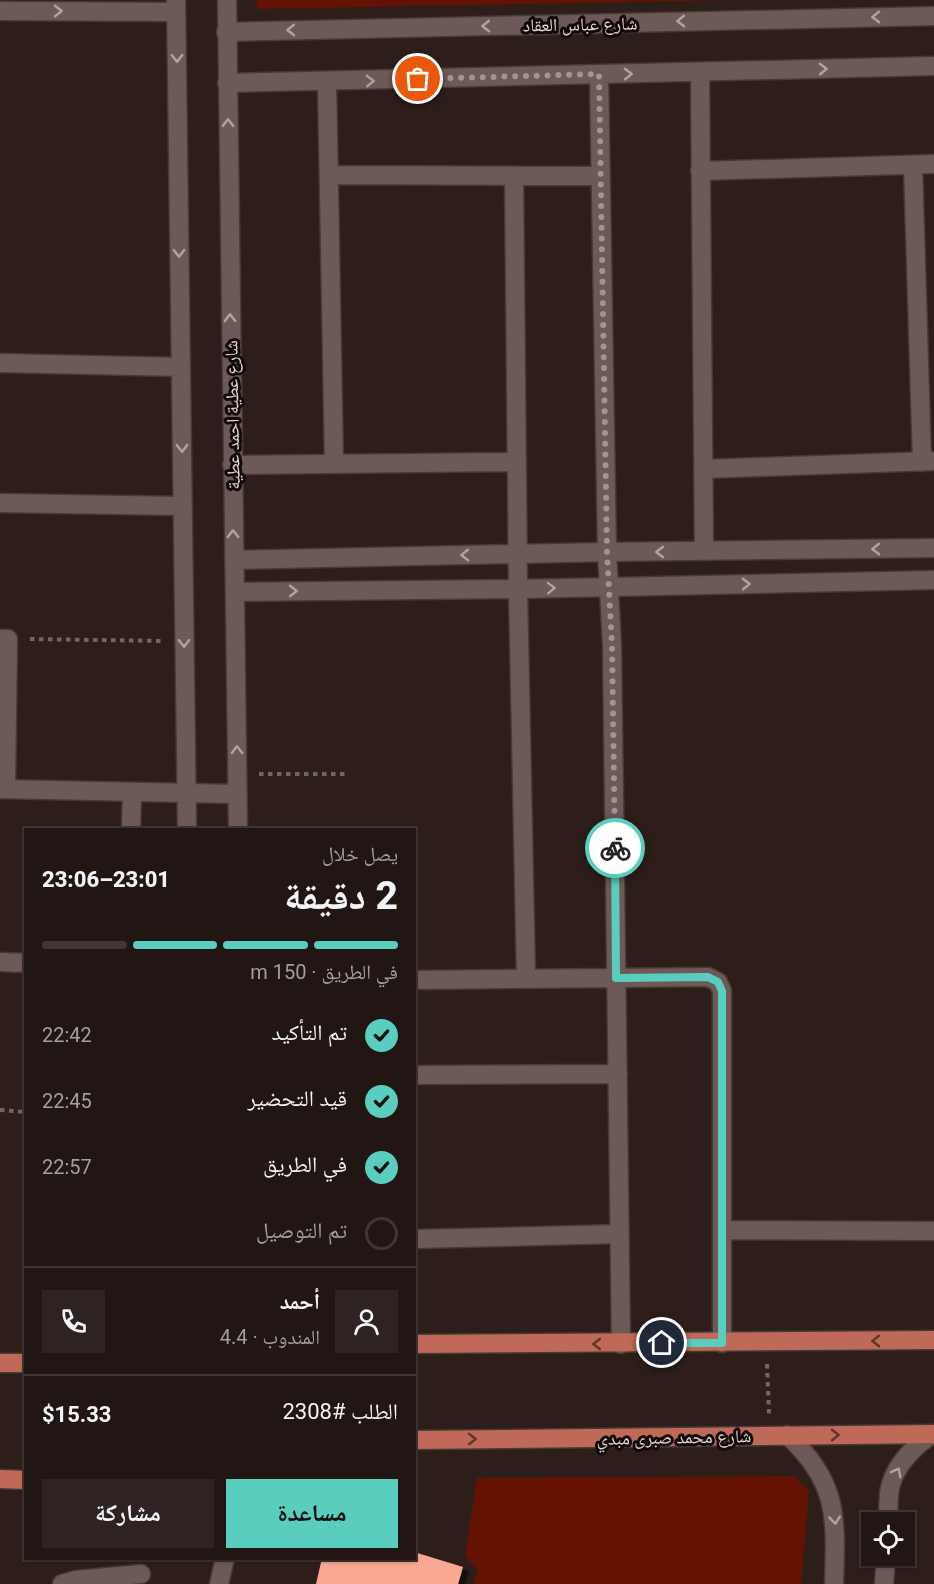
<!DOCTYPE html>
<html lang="ar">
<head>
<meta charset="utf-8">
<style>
  :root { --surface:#221614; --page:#2e2322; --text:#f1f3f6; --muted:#a29fa0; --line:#3f3534; --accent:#59cebe }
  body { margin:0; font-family:Roboto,"Noto Naskh Arabic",sans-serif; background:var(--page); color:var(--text); direction:rtl; height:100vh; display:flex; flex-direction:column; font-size:22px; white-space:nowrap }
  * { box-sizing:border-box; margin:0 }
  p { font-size:20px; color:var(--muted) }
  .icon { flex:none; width:33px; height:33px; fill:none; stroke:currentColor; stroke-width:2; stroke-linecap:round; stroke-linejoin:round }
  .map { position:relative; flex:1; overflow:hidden; direction:ltr }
  .sheet { position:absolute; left:24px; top:828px; width:392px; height:732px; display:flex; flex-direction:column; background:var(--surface); border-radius:0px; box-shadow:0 2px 4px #0004,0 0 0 2px var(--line); direction:rtl }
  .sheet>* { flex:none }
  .fabs { position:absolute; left:861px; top:1512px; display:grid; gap:12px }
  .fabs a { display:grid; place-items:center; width:54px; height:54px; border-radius:0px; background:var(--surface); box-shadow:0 2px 4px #0004,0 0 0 2px var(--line); font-size:30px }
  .pin { position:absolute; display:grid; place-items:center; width:51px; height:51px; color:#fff; margin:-26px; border:3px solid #fff; border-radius:50%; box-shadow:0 2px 6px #0007 }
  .courier { position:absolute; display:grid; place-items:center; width:60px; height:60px; margin:-30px; border:4px solid #59cebe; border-radius:50%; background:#fff; color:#222; box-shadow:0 2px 8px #0007 }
  .overview em { font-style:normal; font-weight:800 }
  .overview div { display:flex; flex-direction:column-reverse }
  .overview { display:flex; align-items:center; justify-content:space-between; height:102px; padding:0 18px }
  h1 { font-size:39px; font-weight:800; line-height:45px }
  .bar { display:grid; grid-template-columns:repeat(4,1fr); gap:9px 6px; align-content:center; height:72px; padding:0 18px }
  .bar i { height:8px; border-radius:4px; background:var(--line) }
  .bar .active { background:var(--accent) }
  .bar p { grid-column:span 4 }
  .line { display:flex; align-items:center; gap:15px; padding:0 18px; border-top:2px solid var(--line) }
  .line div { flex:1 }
  .round { display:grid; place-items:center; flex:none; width:63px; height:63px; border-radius:0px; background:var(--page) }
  ol { padding:0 18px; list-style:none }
  li { display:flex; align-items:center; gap:18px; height:66px }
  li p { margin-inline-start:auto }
  li .icon { padding:6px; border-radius:50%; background:var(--accent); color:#111; stroke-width:4 }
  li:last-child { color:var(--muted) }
  li i { width:33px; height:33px; border:3px solid var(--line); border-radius:50% }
  .button { display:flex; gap:12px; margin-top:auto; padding:12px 18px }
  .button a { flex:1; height:69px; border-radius:0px; background:var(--accent); color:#111; font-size:24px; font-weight:800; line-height:69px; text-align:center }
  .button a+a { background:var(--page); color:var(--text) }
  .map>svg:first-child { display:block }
</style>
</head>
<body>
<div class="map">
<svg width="934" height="1584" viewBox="0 0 934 1584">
  <defs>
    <filter id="shadow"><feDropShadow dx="6" dy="4" stdDeviation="1.5" flood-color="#0009"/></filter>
  </defs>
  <rect width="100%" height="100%" fill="#2e1e1a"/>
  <path fill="#641303" d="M257,0h479l-479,9z
    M795,1476l14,16 -8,92h-328l5,-14 -13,-14 12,-78z"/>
  <path fill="#f9a693" filter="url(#shadow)" d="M414,1552l49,15 -5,17h-142l6,-26h92z"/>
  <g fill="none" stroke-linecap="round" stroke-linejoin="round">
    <g stroke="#463936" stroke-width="21">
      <path id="minor" d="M176,0l11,830
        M227,0l11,830
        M0,11l176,1
        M226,32l708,-16
        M700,72l4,479
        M599,74l8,478 5,94 9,698
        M327,82l7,382
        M227,83l707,-17
        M913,165l9,297
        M700,171l234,-7
        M329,175l272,1
        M514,176l4,413 8,389
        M0,363l181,4
        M232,465l285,-3
        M703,469l229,-8
        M0,503l182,3
        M234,560l373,-8 327,-4
        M235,592l283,-3 416,-9
        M0,639h8l-2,150
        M0,789l237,5
        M131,830l1,-38
        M0,962l26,1
        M414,980l294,-3 10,5 4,9v352
        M414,1075l204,-1
        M722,1230l212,1
        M414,1239l205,-5
        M787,1435c52,47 49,84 47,149
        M888,1522c1,-11 -1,-26 3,-38 6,-21 24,-38 41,-50
        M62,1584l14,-4 65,-6
        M219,1584l6,-26
        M884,1584l2,-28"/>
    </g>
    <g stroke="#463936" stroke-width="21">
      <path id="major" d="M414,1344l520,-4
        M0,1363h26
        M414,1440l520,-6
        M0,1479l26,1"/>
    </g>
    <path stroke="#736562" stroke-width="4" stroke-dasharray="4.5 4.5" stroke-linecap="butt" d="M30,639l133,2
      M259,774h86
      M0,1110l26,2
      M767,1364l2,50"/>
    <use href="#minor" stroke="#6d5a56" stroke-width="18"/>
    <use href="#major" stroke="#bf6a58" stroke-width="18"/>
  </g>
  <defs><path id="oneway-chevron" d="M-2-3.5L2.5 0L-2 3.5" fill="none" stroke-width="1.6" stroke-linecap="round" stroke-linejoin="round" transform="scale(1.5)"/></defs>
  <g stroke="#b2a3a0">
    <use href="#oneway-chevron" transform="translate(58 11)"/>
    <use href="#oneway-chevron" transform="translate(876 17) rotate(179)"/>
    <use href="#oneway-chevron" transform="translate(681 21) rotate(179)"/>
    <use href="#oneway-chevron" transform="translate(486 26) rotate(179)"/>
    <use href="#oneway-chevron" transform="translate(291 30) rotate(179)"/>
    <use href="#oneway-chevron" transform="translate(177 58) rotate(89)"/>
    <use href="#oneway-chevron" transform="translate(823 69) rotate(-1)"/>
    <use href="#oneway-chevron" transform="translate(628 74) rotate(-1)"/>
    <use href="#oneway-chevron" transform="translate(370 81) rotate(-2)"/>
    <use href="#oneway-chevron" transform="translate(228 123) rotate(-91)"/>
    <use href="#oneway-chevron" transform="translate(179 253) rotate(89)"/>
    <use href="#oneway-chevron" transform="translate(230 318) rotate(-91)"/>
    <use href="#oneway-chevron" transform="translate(182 448) rotate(89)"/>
    <use href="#oneway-chevron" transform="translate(233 534) rotate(-91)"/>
    <use href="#oneway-chevron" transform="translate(876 549) rotate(179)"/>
    <use href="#oneway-chevron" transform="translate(660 552) rotate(180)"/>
    <use href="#oneway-chevron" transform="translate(465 555) rotate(179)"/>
    <use href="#oneway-chevron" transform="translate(746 584) rotate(-1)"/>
    <use href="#oneway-chevron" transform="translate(551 588) rotate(-2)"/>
    <use href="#oneway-chevron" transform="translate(293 591)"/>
    <use href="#oneway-chevron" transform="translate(184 643) rotate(89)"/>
    <use href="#oneway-chevron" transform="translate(237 750) rotate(-91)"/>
    <use href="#oneway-chevron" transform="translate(897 1472) rotate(-62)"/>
    <use href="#oneway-chevron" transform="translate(835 1520) rotate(84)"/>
  </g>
  <g stroke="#5f352c">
    <use href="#oneway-chevron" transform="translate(876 1341) rotate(179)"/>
    <use href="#oneway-chevron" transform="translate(597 1344) rotate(180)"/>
    <use href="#oneway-chevron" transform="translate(835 1435) rotate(-1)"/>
    <use href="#oneway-chevron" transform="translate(472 1439) rotate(-1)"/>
  </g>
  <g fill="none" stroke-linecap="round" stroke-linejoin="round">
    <path stroke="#a29492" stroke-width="6" stroke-dasharray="0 10.8" d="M418,79l181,-5 8,478 5,94 3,202"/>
    <path stroke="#59cebe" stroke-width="8" d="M615,848l1,130 92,-1 10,5 4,9v352h-60"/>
  </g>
  <g text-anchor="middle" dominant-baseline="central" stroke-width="6" stroke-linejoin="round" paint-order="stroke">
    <g font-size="18" fill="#e0d4d2" stroke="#110a08">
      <text transform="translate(580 24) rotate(-1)">شارع عباس العقاد</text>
      <text transform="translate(232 415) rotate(-91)">شارع عطية احمد عطية</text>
      <text transform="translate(674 1437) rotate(-1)">شارع محمد صبرى مبدي</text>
    </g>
  </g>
</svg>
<div class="fabs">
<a><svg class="icon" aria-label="locate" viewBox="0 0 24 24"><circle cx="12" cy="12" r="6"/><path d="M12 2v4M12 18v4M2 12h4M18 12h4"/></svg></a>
</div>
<div class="pin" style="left:418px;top:79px;background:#ea580c"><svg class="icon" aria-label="bag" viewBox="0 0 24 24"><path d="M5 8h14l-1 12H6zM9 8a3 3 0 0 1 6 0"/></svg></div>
<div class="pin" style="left:662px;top:1343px;background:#1f2937"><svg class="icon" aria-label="home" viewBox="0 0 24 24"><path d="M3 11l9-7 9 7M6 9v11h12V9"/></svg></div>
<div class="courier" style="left:615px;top:848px"><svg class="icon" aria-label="bike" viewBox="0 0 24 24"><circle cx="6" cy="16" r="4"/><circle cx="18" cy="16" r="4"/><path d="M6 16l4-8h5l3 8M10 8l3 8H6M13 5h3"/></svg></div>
<section class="sheet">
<div class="overview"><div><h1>2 دقيقة</h1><p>يصل خلال</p></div><em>23:01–23:06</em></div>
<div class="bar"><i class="active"></i><i class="active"></i><i class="active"></i><i></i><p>في الطريق · 150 m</p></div>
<ol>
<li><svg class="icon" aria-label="check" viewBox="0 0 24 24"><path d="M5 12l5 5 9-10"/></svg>تم التأكيد<p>22:42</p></li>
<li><svg class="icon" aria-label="check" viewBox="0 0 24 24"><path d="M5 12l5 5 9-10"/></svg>قيد التحضير<p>22:45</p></li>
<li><svg class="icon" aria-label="check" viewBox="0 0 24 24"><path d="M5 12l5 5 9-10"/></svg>في الطريق<p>22:57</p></li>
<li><i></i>تم التوصيل</li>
</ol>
<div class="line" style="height:108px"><a class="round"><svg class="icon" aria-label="person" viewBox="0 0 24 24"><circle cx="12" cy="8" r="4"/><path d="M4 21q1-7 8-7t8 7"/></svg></a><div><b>أحمد</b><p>المندوب · 4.4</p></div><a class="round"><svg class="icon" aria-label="phone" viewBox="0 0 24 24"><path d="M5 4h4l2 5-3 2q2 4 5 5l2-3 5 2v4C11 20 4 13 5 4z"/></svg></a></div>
<div class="line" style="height:78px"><div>الطلب #2308</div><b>$15.33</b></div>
<div class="button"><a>مساعدة</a><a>مشاركة</a></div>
</section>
</div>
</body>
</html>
